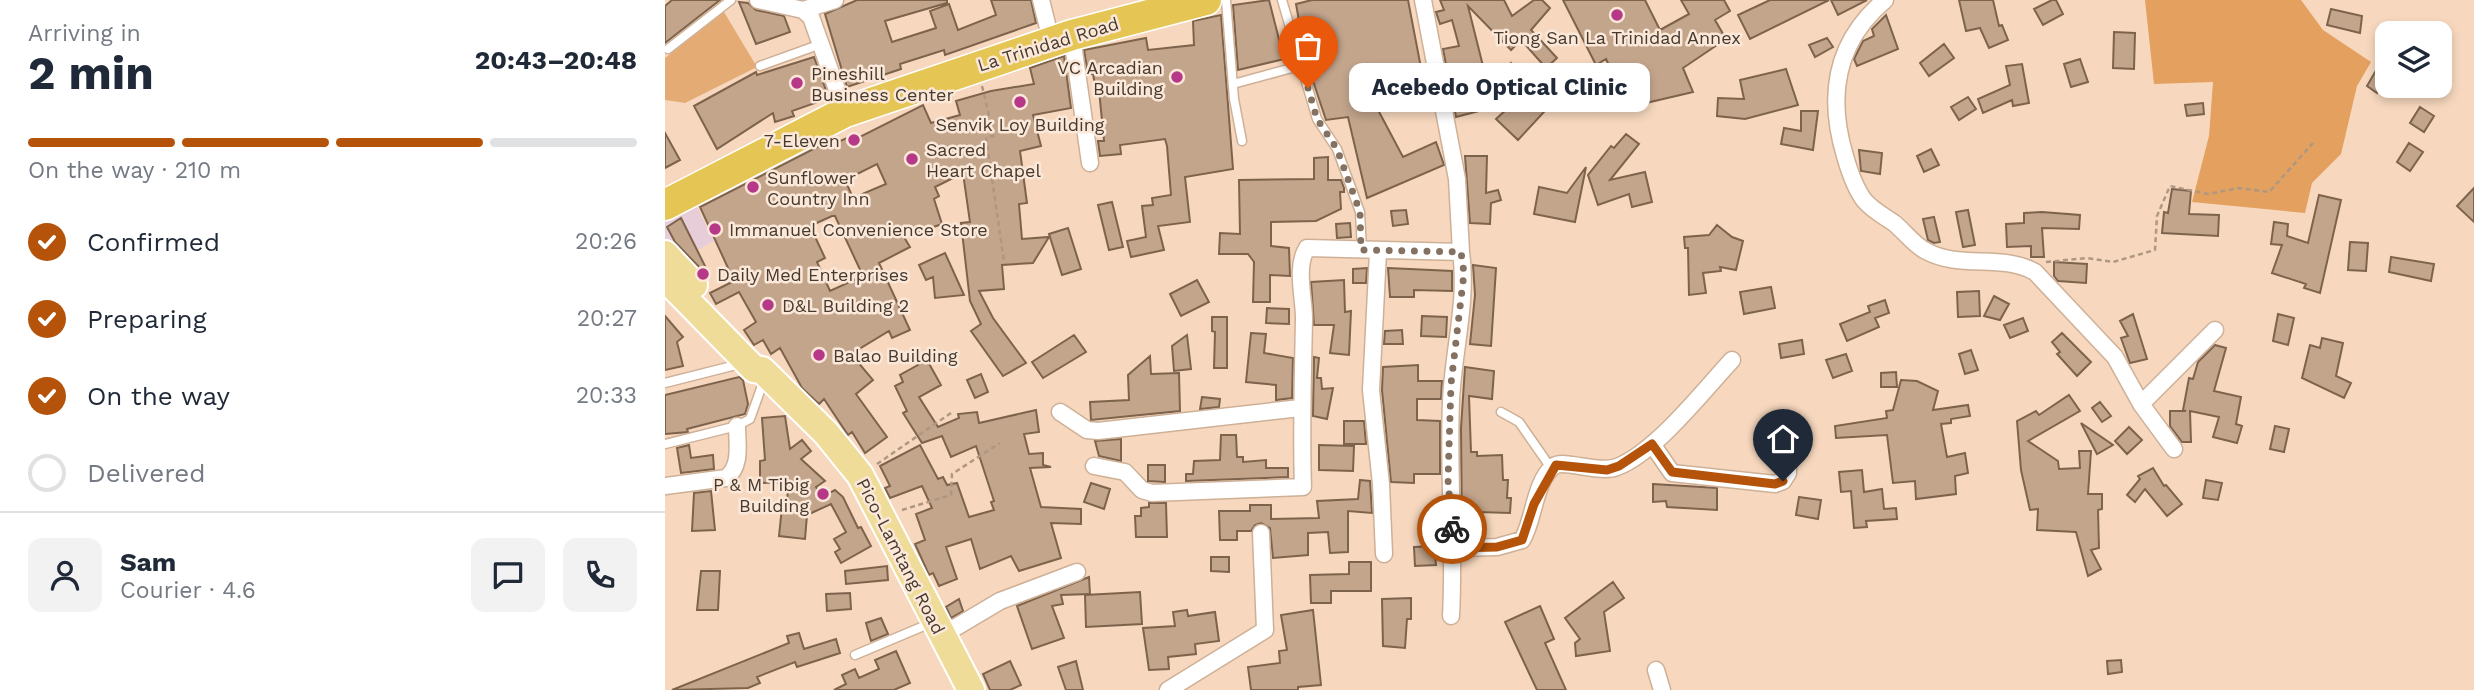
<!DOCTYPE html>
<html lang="en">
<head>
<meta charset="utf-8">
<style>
  :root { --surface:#fff; --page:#f2f2f3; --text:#1f2937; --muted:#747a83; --line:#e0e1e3; --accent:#b45309 }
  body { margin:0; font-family:"Work Sans",sans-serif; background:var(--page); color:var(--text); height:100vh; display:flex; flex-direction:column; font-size:26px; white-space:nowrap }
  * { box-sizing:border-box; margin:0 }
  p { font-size:23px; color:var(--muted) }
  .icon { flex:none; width:38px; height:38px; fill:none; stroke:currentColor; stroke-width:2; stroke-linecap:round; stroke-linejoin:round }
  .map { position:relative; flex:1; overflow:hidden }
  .side { display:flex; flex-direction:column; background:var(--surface); width:665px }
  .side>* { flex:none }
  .buttons { position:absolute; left:1710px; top:21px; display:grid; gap:14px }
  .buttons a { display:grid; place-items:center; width:77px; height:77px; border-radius:14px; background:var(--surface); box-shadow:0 4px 10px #0003; font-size:35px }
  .pin { position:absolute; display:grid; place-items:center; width:60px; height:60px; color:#fff; margin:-72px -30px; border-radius:50% 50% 50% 0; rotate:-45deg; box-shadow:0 0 7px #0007 }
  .pin .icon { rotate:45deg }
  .courier { position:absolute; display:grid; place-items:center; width:70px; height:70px; margin:-35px; border:5px solid #b45309; border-radius:50%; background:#fff; color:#222; box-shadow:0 2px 9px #0007 }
  .bubble { position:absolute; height:49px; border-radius:14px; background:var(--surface); box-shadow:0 4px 10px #0003; font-size:23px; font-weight:700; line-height:49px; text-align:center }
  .overview em { font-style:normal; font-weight:700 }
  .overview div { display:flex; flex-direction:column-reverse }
  .overview { display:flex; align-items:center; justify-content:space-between; height:119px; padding:0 28px }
  h1 { font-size:46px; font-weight:700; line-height:52px }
  .bar { display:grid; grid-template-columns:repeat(4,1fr); gap:10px 7px; align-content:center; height:84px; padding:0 28px }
  .bar i { height:9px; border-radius:5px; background:var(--line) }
  .bar .selected { background:var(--accent) }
  .bar p { grid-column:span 4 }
  .line { display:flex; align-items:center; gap:18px; padding:0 28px; border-top:2px solid var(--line) }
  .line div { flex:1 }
  .round { display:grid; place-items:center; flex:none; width:74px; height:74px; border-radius:14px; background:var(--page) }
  ol { padding:0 28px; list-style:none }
  li { display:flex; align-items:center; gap:21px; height:77px }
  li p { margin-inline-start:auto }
  li .icon { padding:7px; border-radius:50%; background:var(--accent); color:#fff; stroke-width:4 }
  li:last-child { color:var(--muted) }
  li i { width:38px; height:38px; border:4px solid var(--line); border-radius:50% }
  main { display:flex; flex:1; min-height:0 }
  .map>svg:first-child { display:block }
</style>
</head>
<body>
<main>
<section class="side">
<div class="overview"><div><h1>2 min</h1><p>Arriving in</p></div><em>20:43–20:48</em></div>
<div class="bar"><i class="selected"></i><i class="selected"></i><i class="selected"></i><i></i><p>On the way · 210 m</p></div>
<ol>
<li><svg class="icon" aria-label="check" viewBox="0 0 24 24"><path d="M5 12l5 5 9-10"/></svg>Confirmed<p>20:26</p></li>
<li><svg class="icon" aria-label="check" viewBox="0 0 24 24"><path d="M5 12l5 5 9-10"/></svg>Preparing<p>20:27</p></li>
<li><svg class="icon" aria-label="check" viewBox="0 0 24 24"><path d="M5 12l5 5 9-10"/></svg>On the way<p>20:33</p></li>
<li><i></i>Delivered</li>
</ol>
<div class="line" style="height:126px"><a class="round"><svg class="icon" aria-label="person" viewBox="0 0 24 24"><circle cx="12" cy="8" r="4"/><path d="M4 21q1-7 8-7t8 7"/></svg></a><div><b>Sam</b><p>Courier · 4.6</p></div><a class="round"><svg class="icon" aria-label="chat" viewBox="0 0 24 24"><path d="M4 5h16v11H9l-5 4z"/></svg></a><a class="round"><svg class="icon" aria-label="phone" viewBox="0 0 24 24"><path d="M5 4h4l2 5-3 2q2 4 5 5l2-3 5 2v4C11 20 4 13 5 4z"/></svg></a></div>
</section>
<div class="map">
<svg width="1809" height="690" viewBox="0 0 1809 690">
  <rect width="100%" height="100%" fill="#f7d8be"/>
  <path fill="#e6cdd7" d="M27,197l22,44 -34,19 -15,-18v-27z"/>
  <path fill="#e5ab75" d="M59,12l33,55 -72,36 -20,-3v-42z"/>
  <path fill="#e3a05f" d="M1480,0h156l22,30 48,32 -14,24 -16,68 -29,29 -7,30 -113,-11 17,-66 4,-54 -59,2z"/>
  <path fill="#c3a58c" stroke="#7e634c" stroke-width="2" fill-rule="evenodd" d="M7,0h48l-55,43v-37z
    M192,0h90v3l-62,18 7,21 44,-14 -6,-17 19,-7 9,26 38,-15 -5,-15h40l5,23 -91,32 -1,-5 -44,14 1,5 -54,18 -22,-73z
    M604,0l15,59 -46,11 -5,-65z
    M647,0h96l18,94 -49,14 26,49 33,-15 8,23 -77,33 -19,-81 -22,3 -20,-60 -10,-56z
    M775,0h64l8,16 22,-16h8l8,8 -19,22 26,28 -11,10 -25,-28 -10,10 -43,-44 21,84 22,-27 18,19 -51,22 1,7 -23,6 -13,-68 16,-3 -7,-26 -12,4 -4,-12 8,-2z
    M898,0h82l15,30 29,-16 -8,-14h43l6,11 -15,9 11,19 -43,29 10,24 -47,11 -6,-22 -20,9 -14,-31 -10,6z
    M1105,0h59l-79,39 -12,-24z
    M1166,0h36l-29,15z
    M1294,0h34l6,26 3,-1 6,15 -19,8 -9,-20 -14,3z
    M1387,0h4l7,14 -20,11 -9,-16z
    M74,2l9,1 8,7 28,6 6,16 -34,12z
    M1666,9l31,7 -2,17 -33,-8z
    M556,15l12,154 -48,8 5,45 -32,4 6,24 -33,7 -4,-16 19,-4 -4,-31 11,-1 -1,-7 19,-3 -4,-49 -2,-7 -45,6 1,9 -21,2 -2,-15h6l-5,-51h-3l-3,-16h-5l-4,-24 62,-12 2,12 46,-5 -1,-24z
    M1221,15l12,34 -41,17 -3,-7 9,-18 11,-5 -2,-7z
    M1449,32l21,1 -1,36 -21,-1z
    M1162,38l6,9 -18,10 -6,-12z
    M1279,44l10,14 -25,18 -9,-13z
    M399,56l7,52 -38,7 8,31 -21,5 7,52 -8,1 3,35 27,-2 -16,26 -31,2 2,24 -25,2 14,27 33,45 -23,13 -32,-45 10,-7 -11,-23 -9,-78 9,-1 -7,-49 -28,14 4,9 -5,3 8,25 -38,13 6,10 -31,16 31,67 -18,8 -3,-7 -38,23 22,26 -17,14 31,43 -22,16 -13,-21 -4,3 -24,-36 -5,5 -17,-16 -22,-40 -9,6 -8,-14 -9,5 -10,-15 12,-8 -17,-30 -23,12 -6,-11 24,-12 -34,-74 129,-66 2,4 23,-10 2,4 67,-34 8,18 29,-8 -4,-14 35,-10 43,-7 -4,-16zM212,164l9,20 -33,14 -8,-18zM167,216h3l28,60 -33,15 -13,-29 8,-4 -15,-32z
    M149,57l13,36 -11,3 2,6 -26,9 2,5 -19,6 -2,-9 -56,36 -23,-43 62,-34 1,3z
    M1415,59l8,23 -17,5 -7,-23z
    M1357,64l7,39 -16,3 -1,-6 -29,13 -5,-14 32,-14 -4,-19z
    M1713,67l9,5v4l-10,17 -10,-7z
    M1121,69l12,36 -53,14 -28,-3 1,-18 26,1 -4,-19z
    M868,85l22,15 -37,40 -22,-21z
    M929,86l15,15 -9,10 -15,-16z
    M1303,97l8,12 -17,11 -8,-13z
    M1538,103l1,11 -17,2 -2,-11z
    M1755,107l14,9 -10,16 -14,-9z
    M1136,111h17l-5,39 -32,-6 3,-16 17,3z
    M0,133l15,27 -15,8z
    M961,134l13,10 -29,36 35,-8 7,30 -20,5 -3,-13 -31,11 -10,-30 23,-29 3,2z
    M1744,143l14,9 -13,19 -13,-9z
    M1266,149l8,16 -15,7 -7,-16z
    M1194,150l23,3 -2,21 -19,-3z
    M800,156h22l-1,37 12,-3 3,10 -10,3 -1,21 -20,-1z
    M663,157v23h13l3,8v4h-4l1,17 -25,12 -45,1v24l18,2 1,28 -20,-1v27h-17l1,-40 -6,-8h-29l1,-21 20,1 -1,-54 75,-1v-21z
    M921,167l-11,55 -41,-8 5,-27 28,6z
    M1809,188v34l-17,-16z
    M1507,189l19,2 -2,23 30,1 -1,21 -56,-3 2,-21 4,1z
    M1654,195l22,5 -21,93 -16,-5 2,-4 -34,-11 10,-28 -11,-1 3,-22 14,2 -1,12 21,7z
    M447,202l11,45 -14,3 -11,-45z
    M741,210l2,14 -15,2 -2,-15z
    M1303,210l7,35 -12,2 -7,-35z
    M1377,212l38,3 -1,14 -37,-1 2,29h-13v-11l-24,1 -1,-23 18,-1v-10z
    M1269,217l6,25 -6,1 -6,-3 -5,-21z
    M16,218l25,50 -4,2 -27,-28 -8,-15z
    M685,223l1,14 -14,1 -1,-14z
    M1052,225l15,12 11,4 -7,29 -16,-3 1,4 -18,2 3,20 -17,2 -1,-47h-3l-1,-11 25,-2z
    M403,228l13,41 -19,6 -13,-41z
    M1685,242l18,1 -2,28 -18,-1z
    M280,253l19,42 -29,3 -2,-21 -7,3 -7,-15z
    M1726,257l43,7 -3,17 -42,-9z
    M1389,262l33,2 -1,19 -28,-2 -4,-5z
    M808,265l23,3 -5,78 -21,-2 5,-49z
    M702,268l-1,15h-13v-14z
    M723,268l64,3v20l-38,-1v7h-24z
    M532,280l12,22 -28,14 -11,-22z
    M679,280l1,32 6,-1 -2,44 -19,-2 4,-28h-20l-3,-43z
    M1106,287l4,21 -31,6 -4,-22z
    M1314,291l1,25 -22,1 -1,-25z
    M1329,296l15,8 -9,16 -16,-4z
    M1220,300l4,13 -14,5 4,9 -32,14 -7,-17 30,-12 -2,-6z
    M602,308l22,1v15l-23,-1z
    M1468,314l14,45 -17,4 -9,-25 7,-2 -8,-15z
    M1613,314l16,4 -6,27 -15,-4z
    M0,316l18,21 -6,5 6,24 -18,4z
    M757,316l25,1 -1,20 -25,-1z
    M547,317h15v51h-13l1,-36 -3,-1z
    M1358,318l5,13 -18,7 -6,-13z
    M737,330l1,14h-19l1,-13z
    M586,333l15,1 -2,19 29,5 -1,40 -16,2v-15l-30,-3z
    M1397,333l29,29 -14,14 -20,-22 3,-2 -8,-10z
    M409,335l12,17 -43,26 -11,-16z
    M522,335l4,34 -17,2 -2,-25z
    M1657,338l21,5 -7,33 15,7 -7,15 -42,-20 8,-33 10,3z
    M1137,340l2,14 -23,4 -2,-14z
    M1550,345l11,3 -12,43 27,6 -5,27 6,2 -5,17 -24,-6 6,-20 -29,-6 1,31h-9l-12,-16v-15h16l-3,-1 6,-32 4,1 5,-17z
    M1306,350l7,20 -13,4 -6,-20z
    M1181,354l6,17 -19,7 -7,-18z
    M485,356l1,18 28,-1 1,38 -89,9 -1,-18 39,-2 -1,-25z
    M649,357l5,1 -2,20h4l1,11 11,-1 -6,31 -14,-3z
    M262,360l14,25 -22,12 19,30 21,-9 -1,-4 19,-2 2,11 57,-13 3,22 -15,2 5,20 14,-1v12l8,2 -21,1 11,39 40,2v15l-30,-1 10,35 -42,13 -8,-15 -31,13 -9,-30 -25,8 11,32 -18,7 -6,-13 -4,2 -14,-31 10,-4 -9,-26 16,-6 -10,-22 -32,12 -5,-10 5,-2 -10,-20 40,-21 18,34 5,-2 4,8 10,-2 12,34 25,-7 -3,-8 3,-1 -18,-55 -25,11 -9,-21 -20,7 -19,-30 4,-2 -12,-25 8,-4 -3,-7z
    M753,365v16h24l-1,18h-24v21l23,1v53h-26v9l-23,-1 -9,-92 1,-23z
    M800,367l29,4 -2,28 -23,-3 2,56h6v4l25,-1 1,25h5l-1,18h4l-1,15 -32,-1 1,13 -17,1 -1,-98z
    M1231,372l1,15h-16v-14z
    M316,374l7,18 -13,6 -8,-18z
    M74,377l4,3 5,24 -3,10 -58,15 1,3 -23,2v-39z
    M1236,380l16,1 21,10 -5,19 35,-5 2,11 -19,3v4l-10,1 6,33 18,-4 3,20 -13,3 1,18 -40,5 -1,-18 -22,2 -6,-48 -51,3 -1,-12 52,-8 -1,-7 7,-1z
    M1404,395l11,16 -52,30 30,20 1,8 21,-1 -1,-17h12l-3,43h14v15l-4,1 1,38 -8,2 10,19 -13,7 -12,-44 -39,-2 1,-21 -8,1 -9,-40 -4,-49 19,-10 3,4z
    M537,397l18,2 -1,8 -19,2z
    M1435,402l11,14 -9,6 -10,-14z
    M120,416l5,33 12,-9 9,11 -10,8 24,22 -9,6 6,10 13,-7 8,7 15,31 3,-1 10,19 -30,17 -6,-11 5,-3 -6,-10 12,-7 -15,-28 -24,11 -2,24 -26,-3 3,-29 5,1 1,-26 -28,1v-22l5,-1 -3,-42z
    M679,421h20l2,23h-22z
    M1416,423l32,22 -16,9z
    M1610,426l14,3 -5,23 -14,-3z
    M1464,427l13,13 -15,14 -12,-13z
    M556,435h15l1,22h6v5l23,-2v8h22v9l-102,4v-7h7l1,-13 26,-1z
    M456,439v22l-22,-5 -4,-15z
    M24,445l2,13 22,-3 1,14 -33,4 -4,-25z
    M654,445l35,1 -1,25 -34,-1z
    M483,465h17v17l-17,-1z
    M1488,468l11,18 2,-1 16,19 -15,12 -22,-27 -10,13 -8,-7 13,-16 -2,-3z
    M1197,470l2,22 18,-3 2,20 12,-1 1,11 -31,2 1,6 -13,1 -3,-37 -10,1 -2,-20z
    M695,480l10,1 2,32 -24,-2v41l-18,1 -2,-21 -20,1v22l-35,3 -3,-30 -9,-5 -6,2 -4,6h-14v9h-17l-1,-29h31v-6h21v14l48,-1 -2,-17 41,-2z
    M1541,480l16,3 -4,17 -15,-2z
    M426,483l19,6 -6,20 -20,-7z
    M988,484l64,4v22l-50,-3 -1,-6 -13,1z
    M46,491l4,39 -23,1 2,-38z
    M1134,497l22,3 -3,19 -22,-4z
    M484,503h17l1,34h-31l-1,-21h6v-8l8,-1z
    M769,546l2,19 -21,1 -1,-19z
    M546,557h18v15l-18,-1z
    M684,562h22v29h-40v12h-20l-1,-28 39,-1z
    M222,566l1,14 -42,4 -1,-13z
    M36,571h19l-2,39h-21z
    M424,577l1,17 -29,1 2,9 -11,2 12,32 -32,11 -15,-43z
    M948,582l11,16 -20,14 6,39 -34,5 -1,-13 5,-4 -15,-21z
    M475,592l2,32 -56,3 -1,-32z
    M185,593l1,16 -24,2 -1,-17z
    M746,598v21h-4l-2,29 -22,-2 -1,-47z
    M294,599l4,12 -12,7 -5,-11z
    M875,606l14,33 -9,4 21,47h-29l-32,-68z
    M522,610l1,6 27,-4 4,29 -24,3 1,10 -28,3 1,12 -20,1 -6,-42 32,-2 -2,-14z
    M648,610l8,75 -23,2v3h-47l-3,-23 32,-4 -1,-12 8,-1 -6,-35z
    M216,618l7,16 -17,7 -5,-18z
    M134,633l5,16 32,-10 4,14 -43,14 -2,-5 -38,15 3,6 -12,5 -76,2 117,-47 -2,-7z
    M231,651l14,32 -16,7h-60l12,-6 -4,-9 13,-6 4,9 20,-9 -4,-9z
    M1456,660l1,12 -14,2 -1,-13z
    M345,661l11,24 -11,5h-20l-7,-16z
    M411,661l7,29h-17l-8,-23z"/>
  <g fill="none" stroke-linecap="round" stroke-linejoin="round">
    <g stroke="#ceb097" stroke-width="11">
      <path id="lane" d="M561,0l8,99 8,42
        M617,0l35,119 20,30 23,63 2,38
        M3,49l63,-49
        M95,66l61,-22
        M568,84l70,-19
        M0,383l75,-19
        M836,412l18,10 32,46
        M0,444l72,-18 13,-7 14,-39
        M190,655l76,-32"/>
    </g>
    <g stroke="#ceb097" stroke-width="19">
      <path id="street" d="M93,0l45,10 8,7 34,95
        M376,0l7,28
        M758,0l34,179 4,73
        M1220,0c-50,42 -58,96 -40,156 4,14 10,32 19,44 8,10 20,16 30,23 11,9 20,22 32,28 35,19 75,2 109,21l80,85 26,47 33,45
        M138,10l32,-10
        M406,30l19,133
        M713,252l-7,138 10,94 3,70
        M1476,404l74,-74
        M395,412l27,18 11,1 202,-23
        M987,444l20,29 103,11 8,-3 5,-8 -1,-44
        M429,466l31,6 17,18 10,3 151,-6c-2,-57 0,-112 1,-169 0,-21 -9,-51 3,-70l154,4c7,49 -8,100 -10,149 -3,72 4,143 0,215
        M0,486l61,-8c16,-12 11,-34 11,-52
        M789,548l43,-1 25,-7c12,-18 12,-59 32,-74 10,-7 46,8 63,1 39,-15 86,-76 115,-107
        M276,636l59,-35 77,-29
        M991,670l6,20
        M503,690l97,-60 -4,-97"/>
    </g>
    <g stroke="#fff" stroke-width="30">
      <path id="primary" d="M0,254l29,31
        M0,278l89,91 8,1 64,63 34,42 111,215"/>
    </g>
    <g stroke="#fff" stroke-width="33">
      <path id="highway" d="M0,205l180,-93 227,-77 134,-35"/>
    </g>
    <path stroke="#ae9783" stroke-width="2.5" stroke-dasharray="5 3.5" stroke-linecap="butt" d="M317,86l12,50 -8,1 18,125
      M1381,262l41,-4 26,4 42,-12 2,-34 13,-30 38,8 31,-6 30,4 44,-49
      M212,464l74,-51
      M237,510l49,-15 1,-21 48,-31"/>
    <use href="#lane" stroke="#fff" stroke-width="8"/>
    <use href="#street" stroke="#fff" stroke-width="16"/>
    <use href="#primary" stroke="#efdc98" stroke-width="26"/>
    <use href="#highway" stroke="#e5c553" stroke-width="30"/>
  </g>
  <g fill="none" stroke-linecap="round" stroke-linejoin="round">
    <path stroke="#847161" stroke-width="7" stroke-dasharray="0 12.6" d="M643,88l9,31 20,30 23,63 1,38 100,2 3,21 -13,111 -3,96 4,49"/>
    <path stroke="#b45309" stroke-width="9" d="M787,529l2,19 43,-1 25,-7 12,-36 22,-39 51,5 12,-4 33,-22 20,28 103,12 8,-3"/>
  </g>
  <g fill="#b63888" stroke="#fbe8d8" stroke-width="2.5">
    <circle cx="952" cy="15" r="7"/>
    <circle cx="512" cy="77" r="7"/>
    <circle cx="132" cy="83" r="7"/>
    <circle cx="355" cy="102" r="7"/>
    <circle cx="189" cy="140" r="7"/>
    <circle cx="247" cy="159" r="7"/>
    <circle cx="88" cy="187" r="7"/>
    <circle cx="50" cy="229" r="7"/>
    <circle cx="38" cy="274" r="7"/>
    <circle cx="103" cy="305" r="7"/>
    <circle cx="154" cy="355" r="7"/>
    <circle cx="158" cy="494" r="7"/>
  </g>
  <g text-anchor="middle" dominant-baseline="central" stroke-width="5" stroke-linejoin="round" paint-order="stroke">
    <g font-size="18" fill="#463a2f" stroke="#fbe8d8" text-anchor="start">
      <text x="952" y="37" text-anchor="middle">Tiong San La Trinidad Annex</text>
      <text x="498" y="67" text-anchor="end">VC Arcadian<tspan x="498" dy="21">Building</tspan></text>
      <text x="146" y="73">Pineshill<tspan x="146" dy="21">Business Center</tspan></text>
      <text x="355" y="124" text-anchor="middle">Senvik Loy Building</text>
      <text x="175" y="140" text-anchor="end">7-Eleven</text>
      <text x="261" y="149">Sacred<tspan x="261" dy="21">Heart Chapel</tspan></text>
      <text x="102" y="177">Sunflower<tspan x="102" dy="21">Country Inn</tspan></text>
      <text x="64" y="229">Immanuel Convenience Store</text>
      <text x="52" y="274">Daily Med Enterprises</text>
      <text x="117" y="305">D&amp;L Building 2</text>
      <text x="168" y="355">Balao Building</text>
      <text x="144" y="484" text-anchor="end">P &amp; M Tibig<tspan x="144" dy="21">Building</tspan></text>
    </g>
    <g font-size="18" fill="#463a2f" stroke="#fbe8d8">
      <text transform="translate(383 44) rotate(-17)">La Trinidad Road</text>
      <text transform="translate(236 556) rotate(63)">Pico-Lamtang Road</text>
    </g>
  </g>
</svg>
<div class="buttons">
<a><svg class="icon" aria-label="layers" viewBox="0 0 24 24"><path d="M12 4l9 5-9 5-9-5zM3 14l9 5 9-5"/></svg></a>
</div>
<div class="pin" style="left:643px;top:88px;background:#ea580c"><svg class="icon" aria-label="bag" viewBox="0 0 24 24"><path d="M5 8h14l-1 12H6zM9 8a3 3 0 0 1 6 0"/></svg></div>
<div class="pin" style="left:1118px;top:481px;background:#1f2937"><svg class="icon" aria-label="home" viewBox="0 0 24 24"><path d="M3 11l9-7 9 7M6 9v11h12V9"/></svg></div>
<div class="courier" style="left:787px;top:529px"><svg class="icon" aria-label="bike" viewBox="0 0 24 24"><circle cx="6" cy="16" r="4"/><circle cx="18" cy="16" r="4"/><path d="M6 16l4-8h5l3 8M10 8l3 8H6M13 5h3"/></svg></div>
<div class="bubble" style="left:684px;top:63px;width:301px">Acebedo Optical Clinic</div>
</div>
</main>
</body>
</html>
